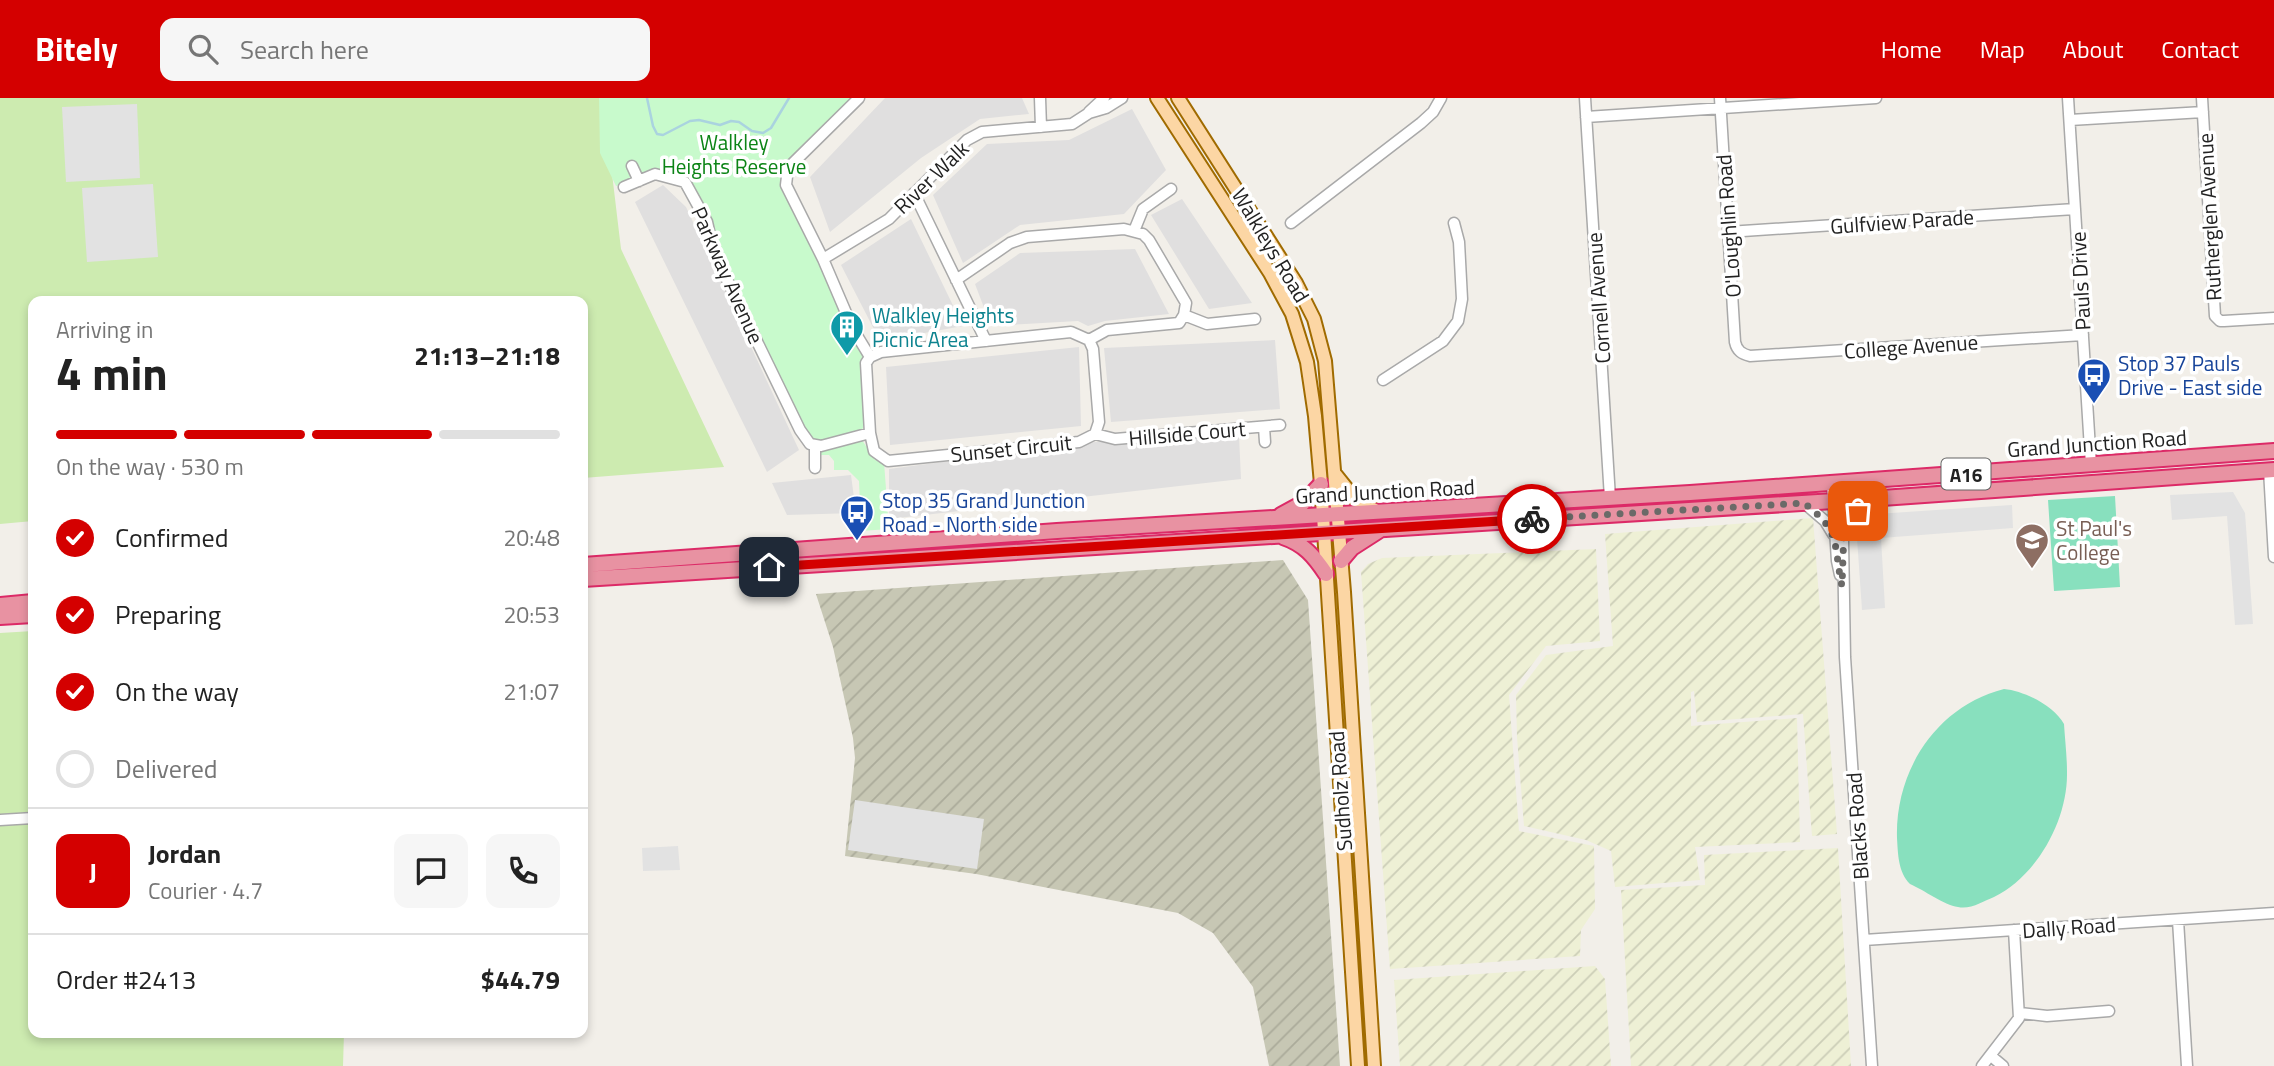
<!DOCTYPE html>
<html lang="en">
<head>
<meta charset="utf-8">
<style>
  :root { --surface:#fff; --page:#f6f6f6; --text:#222; --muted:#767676; --line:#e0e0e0; --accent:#d40000 }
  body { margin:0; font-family:"Titillium Web",sans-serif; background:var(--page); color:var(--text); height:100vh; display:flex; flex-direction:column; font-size:26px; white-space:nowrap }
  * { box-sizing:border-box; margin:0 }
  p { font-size:23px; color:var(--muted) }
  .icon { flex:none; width:38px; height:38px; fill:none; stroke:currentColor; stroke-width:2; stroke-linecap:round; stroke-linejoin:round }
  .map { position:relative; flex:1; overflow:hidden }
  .side { position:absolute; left:28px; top:198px; width:560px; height:742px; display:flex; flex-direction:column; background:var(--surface); border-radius:14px; box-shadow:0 4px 10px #0003 }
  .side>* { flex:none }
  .pin { position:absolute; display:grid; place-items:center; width:60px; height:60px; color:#fff; margin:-30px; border-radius:14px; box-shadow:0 4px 10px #0006 }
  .courier { position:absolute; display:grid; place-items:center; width:70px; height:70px; margin:-35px; border:5px solid #d40000; border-radius:50%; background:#fff; color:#222; box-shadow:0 2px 9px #0007 }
  .summary em { font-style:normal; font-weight:700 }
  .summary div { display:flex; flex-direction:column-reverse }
  .summary { display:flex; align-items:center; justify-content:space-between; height:119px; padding:0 28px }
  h1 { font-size:46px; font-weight:700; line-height:52px }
  .bar { display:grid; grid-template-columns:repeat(4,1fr); gap:10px 7px; align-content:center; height:84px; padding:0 28px }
  .bar i { height:9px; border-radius:5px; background:var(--line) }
  .bar .on { background:var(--accent) }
  .bar p { grid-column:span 4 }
  .line { display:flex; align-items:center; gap:18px; padding:0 28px; border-top:2px solid var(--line) }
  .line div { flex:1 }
  .round { display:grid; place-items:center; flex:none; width:74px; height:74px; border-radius:14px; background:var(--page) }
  ol { padding:0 28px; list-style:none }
  li { display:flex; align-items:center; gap:21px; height:77px }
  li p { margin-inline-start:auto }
  li .icon { padding:7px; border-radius:50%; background:var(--accent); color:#fff; stroke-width:4 }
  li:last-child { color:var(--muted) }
  li i { width:38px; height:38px; border:4px solid var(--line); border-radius:50% }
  header { display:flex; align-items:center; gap:42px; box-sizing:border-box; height:98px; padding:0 35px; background:var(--accent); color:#fff }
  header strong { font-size:33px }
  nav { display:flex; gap:38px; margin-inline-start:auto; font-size:24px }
  .search { width:490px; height:63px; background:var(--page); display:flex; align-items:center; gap:18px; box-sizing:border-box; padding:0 24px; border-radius:14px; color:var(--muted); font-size:26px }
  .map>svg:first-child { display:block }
</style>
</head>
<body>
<header>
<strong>Bitely</strong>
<div class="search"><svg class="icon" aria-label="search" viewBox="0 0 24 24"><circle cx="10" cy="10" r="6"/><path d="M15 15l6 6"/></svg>Search here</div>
<nav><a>Home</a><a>Map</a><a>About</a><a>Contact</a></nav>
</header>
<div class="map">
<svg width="2274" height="968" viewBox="0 0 2274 968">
  <defs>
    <pattern id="construction-furrows" width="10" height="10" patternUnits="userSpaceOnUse" patternTransform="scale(1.75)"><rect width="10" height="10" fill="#c7c7b4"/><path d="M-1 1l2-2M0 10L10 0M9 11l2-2" fill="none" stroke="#abab9a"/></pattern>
    <pattern id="farmland-furrows" width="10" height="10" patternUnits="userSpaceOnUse" patternTransform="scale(1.75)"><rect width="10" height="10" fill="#eef0d5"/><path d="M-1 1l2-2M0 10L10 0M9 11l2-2" fill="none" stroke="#ccceb7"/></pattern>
  </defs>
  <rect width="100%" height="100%" fill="#f2efe9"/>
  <path fill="#e0dfdf" d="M885,0h137l7,16 -49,5 -59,39 -91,74 -20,-55z
    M1132,11l34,61 -42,44 -104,11 -57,38 -30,-68 54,-51 82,-4z
    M663,87l23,22 113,243 -32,22 -132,-270z
    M1182,101l70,104 -43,6 -58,-94z
    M911,121l52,107 -83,15 -39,-76z
    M1135,151l34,65 -64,7 -17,5 -10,-5 -87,5 -16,-42 45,-31z
    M1275,242l5,69 -169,13 -7,-74z
    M1079,249l2,79 -191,19 -4,-78z
    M1239,338l2,43 -352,40v-50l206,-27z
    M851,377l5,38 -69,2 -15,-32z"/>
  <path fill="url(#construction-furrows)" d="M1283,462l25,40 32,466h-71l-16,-79 -40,-54 -35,-20 -202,-39 -131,-18 10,-98 -2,-20 -20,-91 -17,-53z"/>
  <path fill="url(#farmland-furrows)" d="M1813,420l24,316 -25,2 -9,-122 -106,8 -3,-31 -3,1v34l106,-8 3,124 -105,5 5,33 -85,7 -4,-36 -25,-11 -62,-14 -7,-89 -1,-42 30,-40 67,-9 -8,-112z
    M1596,451l4,92 -54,5 -37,49 10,136 75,15 1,63 -14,21 -1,26 -190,13 -29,-397 7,-8 14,-6z
    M1838,750l13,218h-220l-10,-176 84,-5 -1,-30z
    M1595,868l10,13 6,87h-211l-6,-86z"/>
  <path fill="#cdebb0" d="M0,0h603l18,151 103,218 -141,11v-177h-550v220l-33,3z
    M33,533v401l311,1 -1,33h-343v-433z"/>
  <path fill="#c8facc" d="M599,0h260l-70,70 -3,17 84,172 -5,66 -4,9 -40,10 -10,-4 -97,-185 -29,-71 -30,-8 -39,12 -16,-33z
    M862,342l13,20 9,2 5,67 -28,2 -2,-50 -11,-11h-14v-9l-5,-6h-8l-3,-2z"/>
  <path fill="#88e0be" d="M2115,398l5,91 -66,4 -6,-91z
    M2004,591c21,2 50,17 60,35 1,16 3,32 3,48 1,48 -30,104 -73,125 -10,4 -24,13 -36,10 -14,-2 -34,-17 -48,-23 -12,-12 -12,-30 -13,-46 -2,-68 40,-132 107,-149z"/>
  <path fill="#e2e2e2" d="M137,6l3,74 -74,4 -4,-75z
    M153,86l5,73 -71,5 -5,-74z
    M2233,394l12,21 8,111 -18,1 -8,-109 -55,4 -2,-25z
    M2012,407l1,23 -132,10 4,70 -23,2 -5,-72 4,-17 15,-7z
    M855,702l129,19 -7,50 -129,-19z
    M678,748l2,24 -37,1 -1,-23z"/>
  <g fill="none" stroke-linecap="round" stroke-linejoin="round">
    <path stroke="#aad3df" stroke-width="2.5" d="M647,0l6,28 4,8 6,1 27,-14 9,-1 21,5 11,-4 8,1 13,9 11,2 8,-5 18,-30"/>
    <g stroke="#a9a9a9" stroke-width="13">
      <path id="minor" d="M859,0l-71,70 -2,17 37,74 30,70 17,28
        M1040,0l1,29
        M1585,0l25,400
        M1720,0l15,244c2,9 7,12 15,14l333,-21
        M2068,0l23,367
        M2202,0l13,218 5,5h4l50,-3
        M1089,14l15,-14
        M1586,19l290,-19
        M2070,22l133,-8
        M632,68l7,15
        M624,89l31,-13 30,8 22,40 7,31 86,177 10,14 11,2 49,-13
        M914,95l72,148
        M1291,125l130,-100 12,-11 8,-14
        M1134,133l9,-22 28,-20
        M1728,134l347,-23
        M823,161l66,-40 78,-79 15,-8 90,-8 17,-11 17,-5 16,-10
        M956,182l54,-37 17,-6 97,-8 19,5 6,6 37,63 -2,12 -5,8 -72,7 -18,10
        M1184,217l23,9 48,-5
        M1071,234l18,8 4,9 6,73 -4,12 -16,8 -191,19 -14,-10 -4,-18 -4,-70 4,-6 11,-5z
        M1383,282l60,-39 15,-20 4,-22 -3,-57 -5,-19
        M1264,329l1,15
        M1095,336l20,5 165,-14
        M815,348v22
        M2269,372l5,87
        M1832,385l5,78 3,14
        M1842,385l3,174 27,409
        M1804,405l21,18 8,13
        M0,722l33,-2
        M2178,822l9,146
        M1864,842l410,-27
        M2020,915l27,3 62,-5
        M1991,958l12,10
        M1982,968l37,-48 -5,-88"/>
    </g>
    <g stroke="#a06b00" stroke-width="16">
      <path id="major" d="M1157,0l113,175 22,41 15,48 8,54 6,68 37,582
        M1178,0l118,185 18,36 11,42 19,231 30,474
        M1336,377l20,25 23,12"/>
    </g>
    <g stroke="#dc2a67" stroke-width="18">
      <path id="highway" d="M1281,417l22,-12 18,-19
        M1844,431l14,-18 17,-9
        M1283,439c21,7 31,19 43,37
        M1341,463l11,-13 28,-18
        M583,467l474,-34 633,-38 584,-42
        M583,481l1299,-81 392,-28
        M0,507l33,-3
        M0,519l33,-2"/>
    </g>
    <use href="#minor" stroke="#fff" stroke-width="10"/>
    <use href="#major" stroke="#fcd6a4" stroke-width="12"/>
    <use href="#highway" stroke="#e892a2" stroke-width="14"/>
  </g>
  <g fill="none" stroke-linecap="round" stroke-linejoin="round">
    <path stroke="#6b6a68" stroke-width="7" stroke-dasharray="0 12.6" d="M1532,421l272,-16c38,29 29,41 38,83l2,-57 14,-18"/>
    <path stroke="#d40000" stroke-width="9" d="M769,469l763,-48"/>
  </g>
  <defs>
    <g id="building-pin" transform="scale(1.75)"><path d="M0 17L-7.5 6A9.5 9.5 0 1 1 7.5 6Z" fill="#0f9aa8" stroke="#fff"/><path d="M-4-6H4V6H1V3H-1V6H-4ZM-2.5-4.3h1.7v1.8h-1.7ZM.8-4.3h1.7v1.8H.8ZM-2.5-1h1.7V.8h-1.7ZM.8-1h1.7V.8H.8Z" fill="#fff"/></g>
    <g id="bus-pin" transform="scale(1.75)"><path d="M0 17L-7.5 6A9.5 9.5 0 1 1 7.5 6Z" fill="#1a4fb4" stroke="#fff"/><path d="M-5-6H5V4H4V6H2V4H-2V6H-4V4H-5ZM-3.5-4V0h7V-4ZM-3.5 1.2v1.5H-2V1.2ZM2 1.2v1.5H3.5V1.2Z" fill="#fff"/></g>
    <g id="school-pin" transform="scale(1.75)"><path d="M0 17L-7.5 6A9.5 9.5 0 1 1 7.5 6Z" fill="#8d6e63" stroke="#fff"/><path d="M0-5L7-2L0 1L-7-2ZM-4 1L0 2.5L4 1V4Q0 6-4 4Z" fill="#fff"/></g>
  </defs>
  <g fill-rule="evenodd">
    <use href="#building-pin" x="847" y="229"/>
    <use href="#bus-pin" x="2094" y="277"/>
    <use href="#bus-pin" x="857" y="414"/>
    <use href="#school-pin" x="2032" y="442"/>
  </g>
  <g text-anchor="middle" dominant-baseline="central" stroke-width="7" stroke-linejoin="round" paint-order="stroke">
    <rect fill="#fff" stroke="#646464" stroke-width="2" x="1941.5" y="360.5" width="49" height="31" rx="5"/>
    <g font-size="19" font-weight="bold" fill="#222">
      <text x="1966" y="376">A16</text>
    </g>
    <g font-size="21" fill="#0c8416" stroke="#fff">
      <text x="734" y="44">Walkley<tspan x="734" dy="24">Heights Reserve</tspan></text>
    </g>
    <g font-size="21" fill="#222" stroke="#fff">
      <text transform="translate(931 79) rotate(-44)">River Walk</text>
      <text transform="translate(2209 119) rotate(-93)">Rutherglen Avenue</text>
      <text transform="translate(1902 123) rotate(-4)">Gulfview Parade</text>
      <text transform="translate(1728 128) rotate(-94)">O'Loughlin Road</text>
      <text transform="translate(1271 147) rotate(59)">Walkleys Road</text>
      <text transform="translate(728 177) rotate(66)">Parkway Avenue</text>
      <text transform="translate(2080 183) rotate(-93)">Pauls Drive</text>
      <text transform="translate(1598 200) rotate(-94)">Cornell Avenue</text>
      <text transform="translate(1911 248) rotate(-4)">College Avenue</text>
      <text transform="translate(1187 335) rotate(-5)">Hillside Court</text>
      <text transform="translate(2097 345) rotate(-4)">Grand Junction Road</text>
      <text transform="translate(1011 350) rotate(-6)">Sunset Circuit</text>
      <text transform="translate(1385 393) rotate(-3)">Grand Junction Road</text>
      <text transform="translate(1340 693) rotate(-94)">Sudholz Road</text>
      <text transform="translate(1857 728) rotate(-94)">Blacks Road</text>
      <text transform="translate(2069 829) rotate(-4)">Dally Road</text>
    </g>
    <g font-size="21" fill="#0d838f" stroke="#fff" text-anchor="start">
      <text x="872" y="217">Walkley Heights<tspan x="872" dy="24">Picnic Area</tspan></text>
    </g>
    <g font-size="21" fill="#164399" stroke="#fff" text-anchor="start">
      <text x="2118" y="265">Stop 37 Pauls<tspan x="2118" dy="24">Drive - East side</tspan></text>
      <text x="882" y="402">Stop 35 Grand Junction<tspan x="882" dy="24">Road - North side</tspan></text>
    </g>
    <g font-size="21" fill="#785e54" stroke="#fff" text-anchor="start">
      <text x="2056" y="430">St Paul's<tspan x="2056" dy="24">College</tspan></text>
    </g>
  </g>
</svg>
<div class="pin" style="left:1858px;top:413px;background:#ea580c"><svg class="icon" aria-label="bag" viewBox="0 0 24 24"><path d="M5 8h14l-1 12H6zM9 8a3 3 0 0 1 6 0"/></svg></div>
<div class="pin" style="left:769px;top:469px;background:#1f2937"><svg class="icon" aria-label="home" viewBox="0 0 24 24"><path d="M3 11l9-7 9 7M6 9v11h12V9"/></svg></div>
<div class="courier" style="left:1532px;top:421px"><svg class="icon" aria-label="bike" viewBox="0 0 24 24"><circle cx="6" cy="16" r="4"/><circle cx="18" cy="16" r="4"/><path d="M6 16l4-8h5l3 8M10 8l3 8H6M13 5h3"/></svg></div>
<section class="side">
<div class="summary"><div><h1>4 min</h1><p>Arriving in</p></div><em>21:13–21:18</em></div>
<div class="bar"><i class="on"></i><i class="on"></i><i class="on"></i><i></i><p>On the way · 530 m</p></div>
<ol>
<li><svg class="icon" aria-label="check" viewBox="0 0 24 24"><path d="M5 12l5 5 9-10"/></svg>Confirmed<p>20:48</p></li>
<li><svg class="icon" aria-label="check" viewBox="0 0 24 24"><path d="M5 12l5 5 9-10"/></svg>Preparing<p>20:53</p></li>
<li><svg class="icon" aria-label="check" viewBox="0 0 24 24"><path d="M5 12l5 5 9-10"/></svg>On the way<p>21:07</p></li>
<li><i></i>Delivered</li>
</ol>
<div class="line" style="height:126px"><b class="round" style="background:var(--accent);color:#fff">J</b><div><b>Jordan</b><p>Courier · 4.7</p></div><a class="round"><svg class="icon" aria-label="chat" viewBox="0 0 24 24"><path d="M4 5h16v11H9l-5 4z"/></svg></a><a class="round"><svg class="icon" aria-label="phone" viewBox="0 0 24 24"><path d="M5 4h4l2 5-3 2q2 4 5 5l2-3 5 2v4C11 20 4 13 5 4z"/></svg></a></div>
<div class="line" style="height:91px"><div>Order #2413</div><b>$44.79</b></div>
</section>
</div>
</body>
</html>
